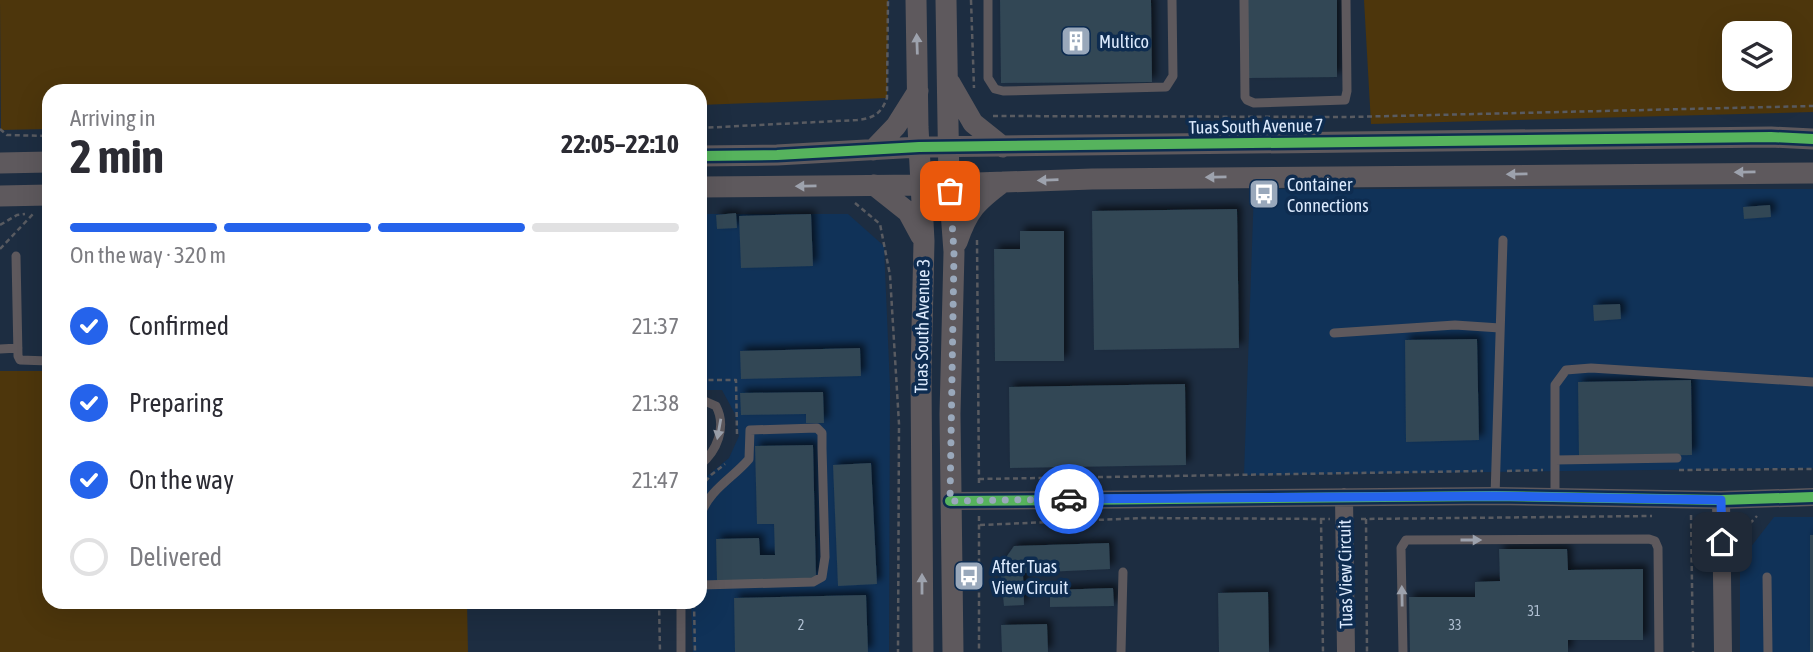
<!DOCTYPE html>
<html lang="en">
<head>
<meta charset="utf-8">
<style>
  :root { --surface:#fff; --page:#f2f2f3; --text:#2b2b33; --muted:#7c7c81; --line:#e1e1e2; --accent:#2563eb }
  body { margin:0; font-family:"Asap Condensed",sans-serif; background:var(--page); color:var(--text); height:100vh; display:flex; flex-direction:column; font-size:26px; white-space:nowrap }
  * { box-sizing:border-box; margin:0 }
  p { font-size:23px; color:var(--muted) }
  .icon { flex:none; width:38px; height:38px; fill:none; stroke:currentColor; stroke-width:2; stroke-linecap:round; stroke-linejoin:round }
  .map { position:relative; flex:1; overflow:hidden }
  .drawer { position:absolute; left:42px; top:84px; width:665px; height:525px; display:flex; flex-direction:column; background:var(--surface); border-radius:21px; box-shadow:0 7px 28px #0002 }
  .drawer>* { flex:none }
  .controls { position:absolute; left:1722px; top:21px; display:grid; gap:14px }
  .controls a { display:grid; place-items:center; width:70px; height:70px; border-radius:14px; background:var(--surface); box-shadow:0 7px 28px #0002; font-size:35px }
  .pin { position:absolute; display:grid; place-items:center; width:60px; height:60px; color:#fff; margin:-30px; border-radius:14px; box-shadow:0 4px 10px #0006 }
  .courier { position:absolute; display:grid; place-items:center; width:70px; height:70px; margin:-35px; border:5px solid #2563eb; border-radius:50%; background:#fff; color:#222; box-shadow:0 2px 9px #0007 }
  .summary em { font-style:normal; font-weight:700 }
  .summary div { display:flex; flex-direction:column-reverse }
  .summary { display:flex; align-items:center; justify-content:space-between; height:119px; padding:0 28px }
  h1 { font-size:46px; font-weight:700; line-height:52px }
  .bar { display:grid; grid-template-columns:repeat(4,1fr); gap:10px 7px; align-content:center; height:84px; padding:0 28px }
  .bar i { height:9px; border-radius:5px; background:var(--line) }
  .bar .selected { background:var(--accent) }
  .bar p { grid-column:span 4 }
  ol { padding:0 28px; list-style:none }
  li { display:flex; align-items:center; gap:21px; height:77px }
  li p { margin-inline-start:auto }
  li .icon { padding:7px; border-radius:50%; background:var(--accent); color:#fff; stroke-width:4 }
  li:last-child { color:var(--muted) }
  li i { width:38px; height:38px; border:4px solid var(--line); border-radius:50% }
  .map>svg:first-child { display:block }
</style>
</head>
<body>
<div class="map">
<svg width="1813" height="652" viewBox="0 0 1813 652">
  <defs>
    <filter id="shadow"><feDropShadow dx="4.5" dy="-4.5" stdDeviation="3.5" flood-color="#0009"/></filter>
  </defs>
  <rect width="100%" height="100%" fill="#1d2d41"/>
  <path fill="#103258" d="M1254,189h559v279l-569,7z
    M700,214h148l36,32 6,141 -1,265h-196l-2,-50h9v-116l2,-6 27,-22 10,-22 -4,-22 -13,-24h-22z
    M1774,517h39v135h-73v-91z"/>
  <path fill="#4d360c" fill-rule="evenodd" d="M0,0h888l-1,98 -187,7v-14h-651v38l-48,1z
    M1364,0h449v112l-442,12zM1734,33h46v46h-46z
    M0,371h49v231h418l1,50h-468z"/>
  <path fill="#314655" filter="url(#shadow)" d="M1000,0h151l1,82 -151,1z
    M1246,0h91v77l-90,1z
    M1770,205l1,12 -27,2 -1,-12z
    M1237,209l2,139 -145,2 -2,-139z
    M736,213l1,15 -20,1 -1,-14z
    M811,214l2,52 -72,2 -2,-52z
    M1020,231h44v130h-69l-1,-112h26z
    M1620,304l1,15 -27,2 -1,-16z
    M1477,339l2,101 -73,2 -1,-102z
    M860,348l1,28 -120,3 -1,-28z
    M1691,380l1,75 -113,2 -1,-75z
    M1185,384l1,81 -176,3 -1,-81z
    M823,392l1,31h-18v-9l-65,1 -1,-22z
    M813,445l3,133 -99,3 -1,-42 43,-1 1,17h15l-1,-31h-17l-2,-78z
    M871,463l6,121 -39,2 -5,-121z
    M1810,535h3v117h-3z
    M1109,543l1,26 -87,4 1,32 -20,1 -4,-40 14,-20z
    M1499,549h68l1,21 75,-1v71h-75v12h-158l-1,-55h66v-15l25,-1z
    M1113,588l1,18 -64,1v-17z
    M1268,592l1,60h-50l-1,-59z
    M866,595l2,57h-133l-1,-54z
    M1047,624l1,28h-46l-1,-27z"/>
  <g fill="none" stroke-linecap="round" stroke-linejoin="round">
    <path stroke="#595b61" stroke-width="2.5" stroke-dasharray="5 3.5" stroke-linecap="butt" d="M971,0l3,88
      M993,116l356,1 464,-11
      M700,128l157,-8c17,-2 24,-6 30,-22l1,-98
      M0,129l7,6 42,1
      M855,203l25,21 10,51 9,149 -1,228
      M0,225l17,-10 8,-1
      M977,240l2,245
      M0,249l33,-35
      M700,380h36l1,54
      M1679,470l134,-1
      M1507,471l36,-1
      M979,479l504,-8
      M700,488l11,-13 14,-11
      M1691,515l2,137
      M979,516v136
      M1321,519l2,133
      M1361,519l291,-3
      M1366,519l1,133
      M980,525l162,-7 188,1
      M1738,536l19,-20
      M659,602l1,50
      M694,603l1,49"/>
    <path stroke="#5e595d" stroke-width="9" d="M988,0v78l7,11 8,2 163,-4 7,-11 -1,-76
      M1244,0l1,97 2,3 7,3 91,-3 2,-9 -1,-91
      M16,256l2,100 2,4 29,1
      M1334,333l121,-8 45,3
      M0,349l18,-1
      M700,399l16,7c11,21 1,45 -16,59
      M1555,460l122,-2
      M1495,496l8,-256
      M1555,497v-112l11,-15 25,-2 222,14
      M1767,577l1,75
      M700,589l2,-4 -1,-71c8,-24 32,-36 48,-55l1,-29 67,-2 5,5v15l3,109 -3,20 -9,5 -111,3
      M681,602v50
      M1121,652l2,-80
      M1403,652l-2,-104 5,-8 243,-1 6,2 3,7 1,104"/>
    <path stroke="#5e595d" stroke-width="18" d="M1344,497l2,155
      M1721,500l2,152
      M950,501l545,-5 226,4 92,-3"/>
    <path stroke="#5e595d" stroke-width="21" d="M916,0l2,127 6,114 -3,133 2,278
      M946,0l3,184 5,68 -4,162 3,238
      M950,83l23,40 30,24
      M873,150l23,-24 22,-35
      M700,156l77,-1 142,-8 852,-10 42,2
      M0,163l49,-1
      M874,185l34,27 13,24
      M700,187l222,-2 170,-6 721,-6
      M0,196l49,-1
      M957,242c11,-32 19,-40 46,-60"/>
    <g stroke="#0e2c50" stroke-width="15">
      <path id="cycleway" d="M700,156l77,-1 142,-8 852,-10 42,2
        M950,501l545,-5 226,4 92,-3"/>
    </g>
    <use href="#cycleway" stroke="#56b35d" stroke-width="10"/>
  </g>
  <defs><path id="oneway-solid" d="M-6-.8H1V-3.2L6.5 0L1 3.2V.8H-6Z" transform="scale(1.75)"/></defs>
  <g fill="#9da2ad">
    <use href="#oneway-solid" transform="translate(917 44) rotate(-92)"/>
    <use href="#oneway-solid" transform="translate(1745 172) rotate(179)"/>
    <use href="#oneway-solid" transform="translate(1517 174) rotate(179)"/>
    <use href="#oneway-solid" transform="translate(1216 177) rotate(179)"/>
    <use href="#oneway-solid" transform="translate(1048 180) rotate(178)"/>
    <use href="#oneway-solid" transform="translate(806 186) rotate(179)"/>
    <use href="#oneway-solid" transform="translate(719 429) rotate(100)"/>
    <use href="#oneway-solid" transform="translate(1471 540)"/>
    <use href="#oneway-solid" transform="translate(922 584) rotate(-90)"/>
    <use href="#oneway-solid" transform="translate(1402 596) rotate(-91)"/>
  </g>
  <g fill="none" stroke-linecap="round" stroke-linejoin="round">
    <path stroke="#99a8bb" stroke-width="7" stroke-dasharray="0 12.6" d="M950,191l4,61 -4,249 119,-2"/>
    <path stroke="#2563eb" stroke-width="9" d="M1069,499l425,-3 227,4 1,42"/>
  </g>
  <defs>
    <g id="building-square" transform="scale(1.575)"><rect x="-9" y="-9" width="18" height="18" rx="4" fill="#99a8bb" stroke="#0e2c50"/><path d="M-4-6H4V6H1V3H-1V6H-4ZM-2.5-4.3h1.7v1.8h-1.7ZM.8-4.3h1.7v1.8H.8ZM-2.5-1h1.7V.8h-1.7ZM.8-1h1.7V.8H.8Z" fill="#fff"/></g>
    <g id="bus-square" transform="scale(1.575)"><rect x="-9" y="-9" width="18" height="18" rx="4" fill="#99a8bb" stroke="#0e2c50"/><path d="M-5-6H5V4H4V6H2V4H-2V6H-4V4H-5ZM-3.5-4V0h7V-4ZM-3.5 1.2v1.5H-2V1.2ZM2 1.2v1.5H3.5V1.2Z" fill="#fff"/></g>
  </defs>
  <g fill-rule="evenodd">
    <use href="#building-square" x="1076" y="41"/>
    <use href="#bus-square" x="1264" y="194"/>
    <use href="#bus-square" x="969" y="576"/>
  </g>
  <g text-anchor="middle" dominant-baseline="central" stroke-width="7" stroke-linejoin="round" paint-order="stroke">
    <g font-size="14" fill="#b1c1d3">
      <text x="1534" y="611">31</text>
      <text x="801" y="625">2</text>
      <text x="1455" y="625">33</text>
    </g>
    <g font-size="18" fill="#dceafd" stroke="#0e2c50" text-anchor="start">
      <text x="1099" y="41">Multico</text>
      <text x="1287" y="184">Container<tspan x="1287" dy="21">Connections</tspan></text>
      <text x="992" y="566">After Tuas<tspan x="992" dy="21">View Circuit</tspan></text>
    </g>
    <g font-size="18" fill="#dceafd" stroke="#0e2c50">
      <text transform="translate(1256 126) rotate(-1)">Tuas South Avenue 7</text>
      <text transform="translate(922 326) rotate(-89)">Tuas South Avenue 3</text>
      <text transform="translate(1345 574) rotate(-91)">Tuas View Circuit</text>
    </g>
  </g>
</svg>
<div class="controls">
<a><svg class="icon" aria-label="layers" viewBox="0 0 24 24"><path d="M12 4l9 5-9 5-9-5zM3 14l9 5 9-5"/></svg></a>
</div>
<div class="pin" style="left:950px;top:191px;background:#ea580c"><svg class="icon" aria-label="bag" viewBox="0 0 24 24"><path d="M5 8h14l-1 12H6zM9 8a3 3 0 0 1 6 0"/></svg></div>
<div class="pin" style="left:1722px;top:542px;background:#1f2937"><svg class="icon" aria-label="home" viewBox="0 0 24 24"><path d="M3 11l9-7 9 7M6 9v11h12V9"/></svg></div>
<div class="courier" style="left:1069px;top:499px"><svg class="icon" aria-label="car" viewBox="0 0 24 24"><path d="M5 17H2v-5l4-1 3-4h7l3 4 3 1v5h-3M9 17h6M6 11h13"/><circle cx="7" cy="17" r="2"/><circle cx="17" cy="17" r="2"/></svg></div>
<section class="drawer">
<div class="summary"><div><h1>2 min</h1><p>Arriving in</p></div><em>22:05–22:10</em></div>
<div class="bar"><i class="selected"></i><i class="selected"></i><i class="selected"></i><i></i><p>On the way · 320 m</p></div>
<ol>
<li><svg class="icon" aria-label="check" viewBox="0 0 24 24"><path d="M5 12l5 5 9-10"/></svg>Confirmed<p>21:37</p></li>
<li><svg class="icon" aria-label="check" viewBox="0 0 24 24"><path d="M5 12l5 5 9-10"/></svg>Preparing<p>21:38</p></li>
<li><svg class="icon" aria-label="check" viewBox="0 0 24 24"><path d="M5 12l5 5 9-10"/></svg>On the way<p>21:47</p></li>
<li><i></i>Delivered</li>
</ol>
</section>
</div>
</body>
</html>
